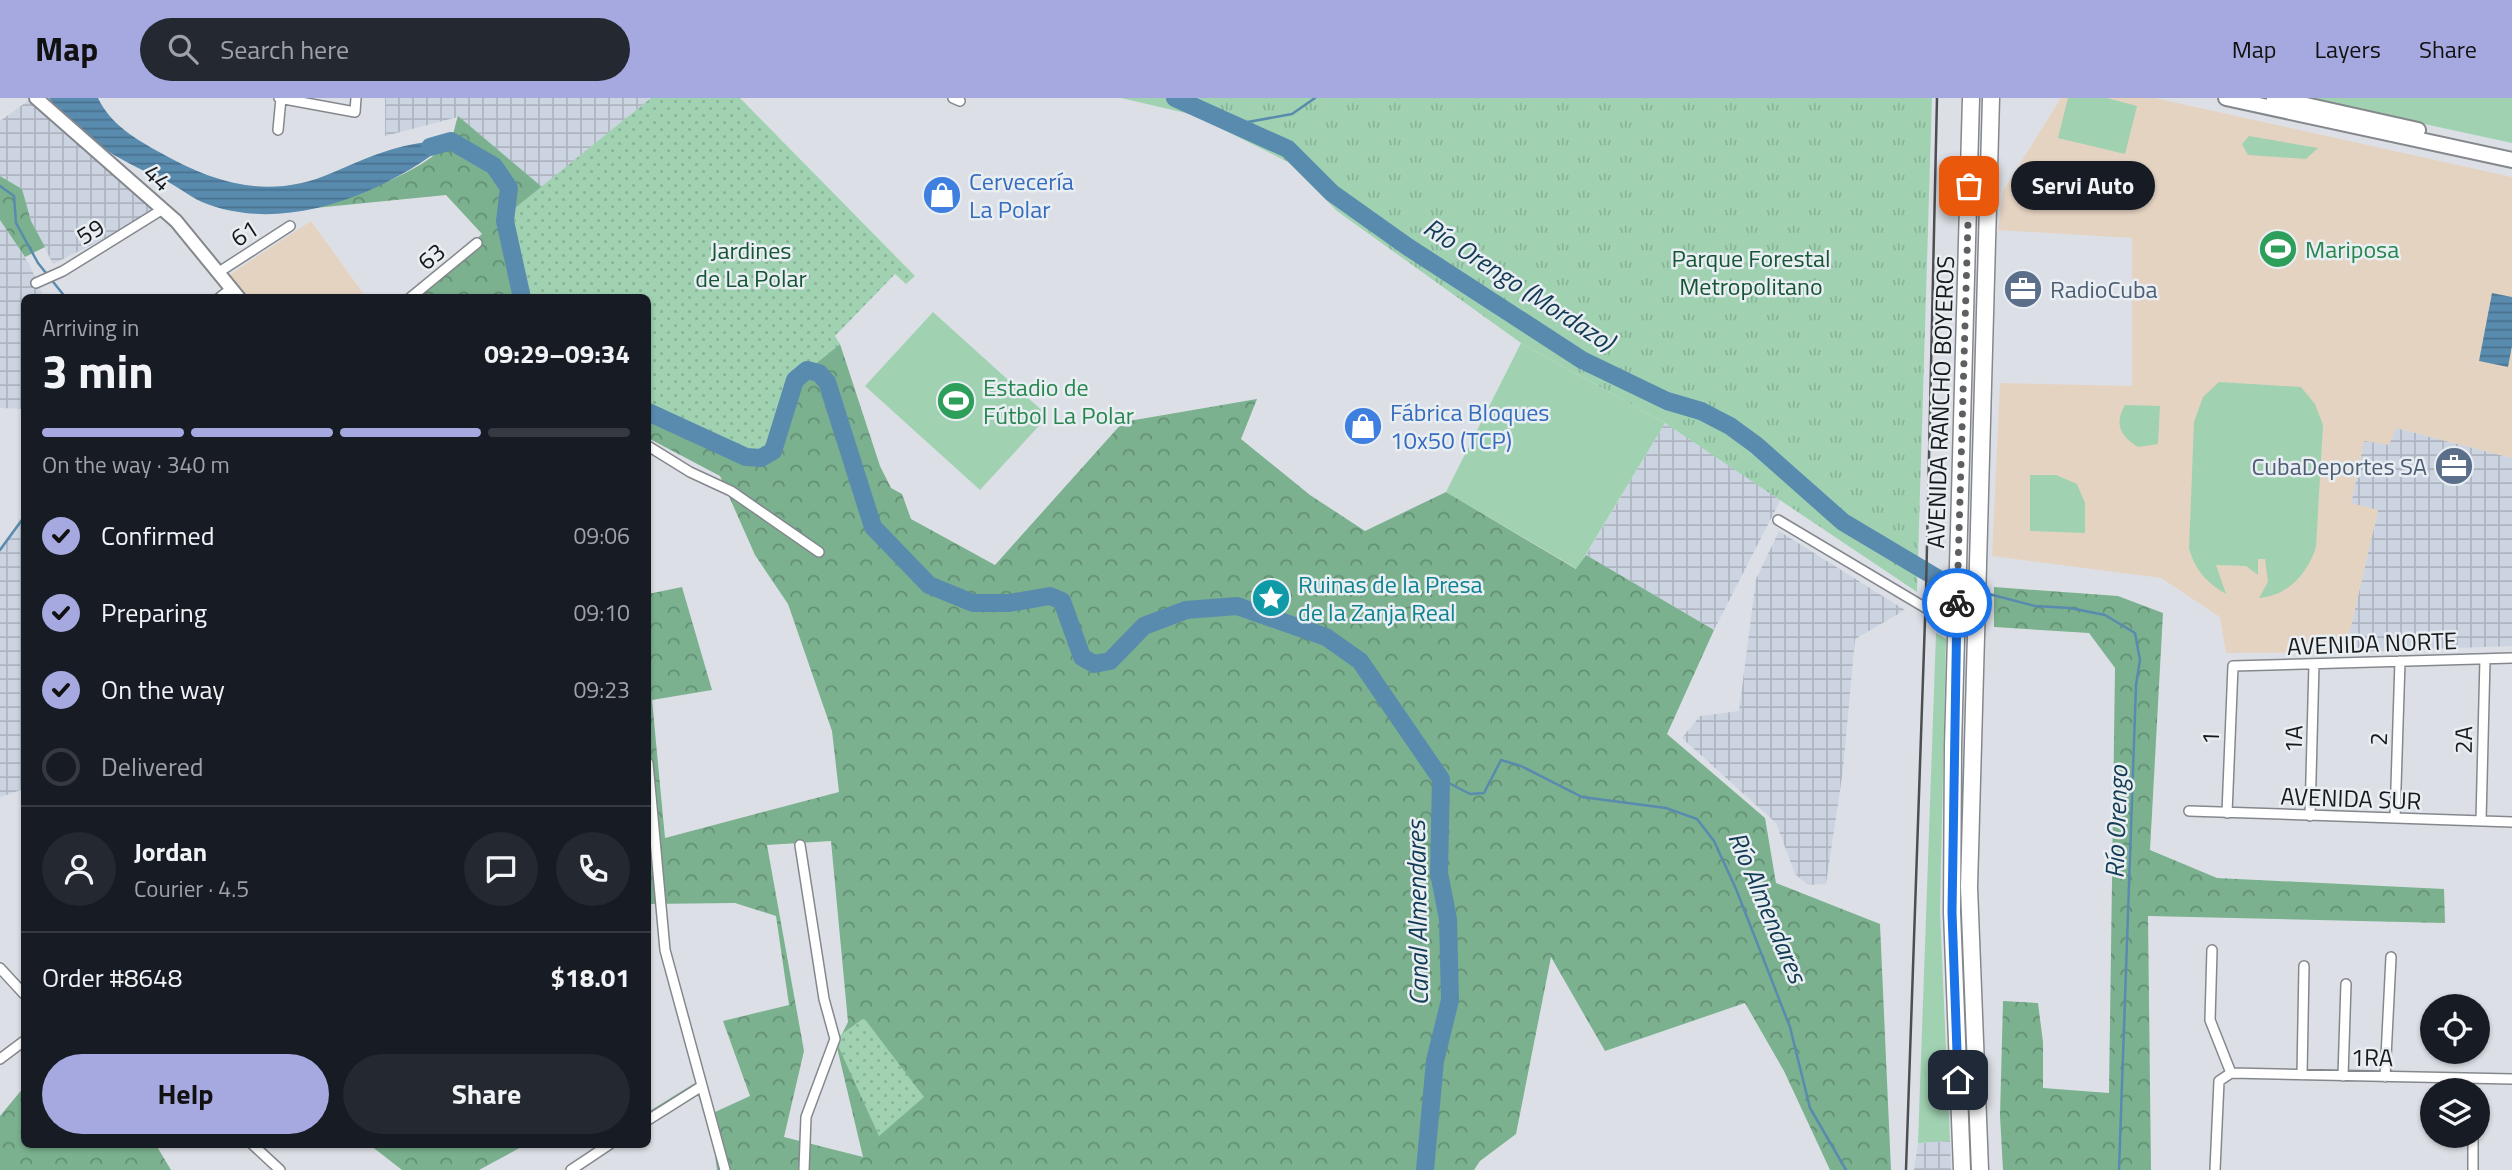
<!DOCTYPE html>
<html lang="en">
<head>
<meta charset="utf-8">
<style>
  :root { --surface:#171b24; --page:#242831; --text:#f1f3f6; --muted:#9ea1a6; --line:#363941; --accent:#a6a9e0 }
  body { margin:0; font-family:"Titillium Web",sans-serif; background:var(--page); color:var(--text); height:100vh; display:flex; flex-direction:column; font-size:26px; white-space:nowrap }
  * { box-sizing:border-box; margin:0 }
  p { font-size:23px; color:var(--muted) }
  .icon { flex:none; width:38px; height:38px; fill:none; stroke:currentColor; stroke-width:2; stroke-linecap:round; stroke-linejoin:round }
  .map { position:relative; flex:1; overflow:hidden }
  .drawer { position:absolute; left:21px; top:196px; width:630px; height:854px; display:flex; flex-direction:column; background:var(--surface); border-radius:10px; box-shadow:0 2px 5px #0004 }
  .drawer>* { flex:none }
  .buttons { position:absolute; left:2420px; top:896px; display:grid; gap:14px }
  .buttons a { display:grid; place-items:center; width:70px; height:70px; border-radius:50%; background:var(--surface); box-shadow:0 2px 5px #0004; font-size:35px }
  .pin { position:absolute; display:grid; place-items:center; width:60px; height:60px; color:#fff; margin:-30px; border-radius:14px; box-shadow:0 4px 10px #0006 }
  .courier { position:absolute; display:grid; place-items:center; width:70px; height:70px; margin:-35px; border:5px solid #1a73e8; border-radius:50%; background:#fff; color:#222; box-shadow:0 2px 9px #0007 }
  .bubble { position:absolute; height:49px; border-radius:24px; background:var(--surface); box-shadow:0 2px 5px #0004; font-size:23px; font-weight:700; line-height:49px; text-align:center }
  .headline em { font-style:normal; font-weight:700 }
  .headline div { display:flex; flex-direction:column-reverse }
  .headline { display:flex; align-items:center; justify-content:space-between; height:119px; padding:0 21px }
  h1 { font-size:46px; font-weight:700; line-height:52px }
  .bar { display:grid; grid-template-columns:repeat(4,1fr); gap:10px 7px; align-content:center; height:84px; padding:0 21px }
  .bar i { height:9px; border-radius:5px; background:var(--line) }
  .bar .selected { background:var(--accent) }
  .bar p { grid-column:span 4 }
  .line { display:flex; align-items:center; gap:18px; padding:0 21px; border-top:2px solid var(--line) }
  .line div { flex:1 }
  .round { display:grid; place-items:center; flex:none; width:74px; height:74px; border-radius:37px; background:var(--page) }
  ol { padding:0 21px; list-style:none }
  li { display:flex; align-items:center; gap:21px; height:77px }
  li p { margin-inline-start:auto }
  li .icon { padding:7px; border-radius:50%; background:var(--accent); color:#111; stroke-width:4 }
  li:last-child { color:var(--muted) }
  li i { width:38px; height:38px; border:4px solid var(--line); border-radius:50% }
  .primary-button { display:flex; gap:14px; margin-top:auto; padding:14px 21px }
  .primary-button a { flex:1; height:80px; border-radius:42px; background:var(--accent); color:#111; font-size:28px; font-weight:700; line-height:80px; text-align:center }
  .primary-button a+a { background:var(--page); color:var(--text) }
  header { display:flex; align-items:center; gap:42px; box-sizing:border-box; height:98px; padding:0 35px; background:var(--accent); color:#111 }
  header strong { font-size:33px }
  nav { display:flex; gap:38px; margin-inline-start:auto; font-size:24px }
  .search { width:490px; height:63px; background:var(--page); display:flex; align-items:center; gap:18px; box-sizing:border-box; padding:0 24px; border-radius:38px; color:var(--muted); font-size:26px }
  .map>svg:first-child { display:block }
</style>
</head>
<body>
<header>
<strong>Map</strong>
<div class="search"><svg class="icon" aria-label="search" viewBox="0 0 24 24"><circle cx="10" cy="10" r="6"/><path d="M15 15l6 6"/></svg>Search here</div>
<nav><a>Map</a><a>Layers</a><a>Share</a></nav>
</header>
<div class="map">
<svg width="2512" height="1072" viewBox="0 0 2512 1072">
  <defs>
    <pattern id="industrial-grid" width="8" height="8" patternUnits="userSpaceOnUse" patternTransform="scale(1.75)"><rect width="8" height="8" fill="#cbd4e0"/><path d="M0 4h8M4 0v8" fill="none" stroke="#aeb5c0"/></pattern>
    <pattern id="forest-crowns" width="20" height="18" patternUnits="userSpaceOnUse" patternTransform="scale(1.75)"><rect width="20" height="18" fill="#7bb18f"/><path d="M2 6a3 3 0 1 1 6 0M12 15a3 3 0 1 1 6 0" fill="none" stroke="#648f74"/></pattern>
    <pattern id="park-tufts" width="24" height="20" patternUnits="userSpaceOnUse" patternTransform="scale(1.75)"><rect width="24" height="20" fill="#a0d2b2"/><path d="M3 7l-1-3M5 7V3M7 7l1-3M15 17l-1-3M17 17v-4M19 17l1-3" fill="none" stroke="#89b498"/></pattern>
    <pattern id="garden-dots" width="8" height="8" patternUnits="userSpaceOnUse" patternTransform="scale(1.75)"><rect width="8" height="8" fill="#a0d2b2"/><path d="M2 2h.1M6 6h.1" fill="none" stroke="#89b498" stroke-width="1.8" stroke-linecap="round"/></pattern>
    <pattern id="water-rules" width="6" height="5" patternUnits="userSpaceOnUse" patternTransform="scale(1.75)"><rect width="6" height="5" fill="#598baf"/><path d="M0 2.5h6" fill="none" stroke="#49718e"/></pattern>
  </defs>
  <rect width="100%" height="100%" fill="#dce0e6"/>
  <path fill="url(#industrial-grid)" d="M32,0l131,111 -110,55 -22,-43 -9,-32 -22,-13v-55z
    M385,0h266l-109,89 -84,-70 -73,19z
    M0,121l29,45 15,33 -20,1v111l-24,-1z
    M1665,325l116,76 -67,131 -128,-75z
    M2396,330l116,30v188l-167,6 33,-142 -27,-6 13,-63z
    M24,419v272l-24,8v-247z
    M1779,433l126,79 -50,29 -12,131 -17,114 -18,1 -13,-11 -19,-51 -94,-85 18,-22 39,-5 17,-132z
    M1950,1043l1,29h-37l4,-27z"/>
  <path fill="#e5d3c2" d="M2061,0h94l357,79v281l-116,-30 -7,17 -25,-4 -13,62 27,7 -33,142 -119,1 -6,-36 -59,-39 -169,-22 8,-173 132,3v-148l-134,-8 5,-39z
    M311,123l55,76h-119l-18,-22z"/>
  <path fill="#a0d2b2" d="M2068,0h39l30,8 -12,48 -67,-16z
    M2304,0h208v45z
    M2249,38l69,12 -12,11 -58,-4 -6,-11z
    M933,214l115,104 -68,74 -115,-104z
    M1521,245l144,80 -88,146 -131,-77z
    M2219,284l82,5 14,17 8,21 -7,122c-8,26 -28,49 -57,51l9,-16 -3,-23h-7v16l-12,-9 -30,-1 10,29c-20,-12 -30,-23 -37,-45l5,-127 9,-25z
    M2125,307l35,1 -2,38 -20,3c-18,-11 -24,-23 -13,-42z
    M2030,377h26l21,9 8,19v30l-55,-2z
    M1936,535l10,6 -6,272 10,230 -32,2z"/>
  <path fill="url(#forest-crowns)" fill-rule="evenodd" d="M458,18l84,71 -20,110h-115l75,-63 -36,-39 -131,13c40,-13 105,-34 134,-66 5,-6 6,-18 9,-26z
    M0,78l22,13 9,32 14,26 -20,10 -25,-37z
    M840,246l40,122 11,22 11,6 9,25 84,46 128,-143 134,-23 -16,40 69,56 55,36 81,-39 130,77 10,-14 128,75 -47,104 98,84 11,65 104,41 11,246h-61l-46,-99 -39,-68 -140,48 -54,-94 -35,177 -36,27 -6,9h-757l-5,-38 -14,-37 -50,31v-14l55,-34 12,34 35,-16 -27,-75 66,-16 -13,-89 -41,-13 -87,1v-310l34,-7 30,103 -60,10 13,138 174,-46 -7,-61 -44,-127 -33,-49 -35,-79 -72,-38v-26l98,45 27,-6 22,-71zM831,743l17,181 -6,12 -7,5 28,118 -79,-20 20,-86 -37,-206z
    M1994,489l124,9 45,17 -13,237 67,28 227,11 1,34 -297,-7 3,254h-148l-3,-54 3,-115 35,2 5,39v46l66,5 6,-425 -26,-35 -95,-6z
    M24,989v57l132,1 15,25h-171v-54z
    M370,1047h155l-46,25h-77z"/>
  <path fill="url(#park-tufts)" d="M1121,0h811l-15,494 -252,-169 -144,-80 -184,-132 -49,-49 -94,-47z"/>
  <path fill="url(#garden-dots)" d="M651,0h89l175,178 -9,8 -11,-10 -60,62 5,8 -45,36 -22,71 -12,7 -15,-1 -98,-45v-114h-126l-1,-4 -16,-73 10,-13z
    M864,920l60,79 -45,39 -44,-97z"/>
  <path fill="url(#water-rules)" d="M49,0h49c12,26 39,42 63,55 57,32 110,47 173,19 42,-18 70,-31 117,-31 -65,52 -167,95 -249,61 -14,-6 -27,-18 -42,-24 -40,-17 -85,-43 -111,-80z
    M2492,195l20,4v49l-4,21 -29,-6z"/>
  <g fill="none" stroke-linecap="round" stroke-linejoin="round">
    <path stroke="#598baf" stroke-width="2.5" d="M1237,26l55,-10 23,-16
      M0,88l14,10 2,27 22,40 28,35
      M0,452l24,-33
      M1985,495l50,13 35,2 35,7 30,18 5,27 -4,25 -17,485
      M1441,681l29,15 14,-1 17,-33 20,6 61,31 84,11 31,11 17,22 22,48 54,138 20,81 36,62"/>
    <path stroke="#598baf" stroke-width="18" d="M1175,0l113,51 44,44 76,54 174,113 85,41 34,10 29,15 26,19 87,77 99,59
      M430,49l21,-6 43,25 15,22 -4,33 17,77
      M648,314l98,45 15,1 12,-7 22,-71 12,-10 12,3 8,9 46,145 56,58 44,18h36l41,-7 12,5 20,56 12,7 16,-3 34,-35 42,-16 51,-4 89,31 34,24 81,118 -2,94 9,46 2,81 -15,61 -10,109"/>
    <g stroke="#84888d" stroke-width="12">
      <path id="street" d="M279,0l76,14 1,-14
        M953,0l7,3
        M278,32l3,-32
        M219,174l71,-46
        M36,185l27,-12 100,-62
        M219,200l13,-10
        M410,200l67,-55
        M648,348l42,26 41,19 88,61
        M1778,422l178,106
        M648,665l17,187 60,220
        M2189,713l323,11
        M2227,715l6,-147 279,-8
        M2310,718l4,-152
        M2395,720l5,-157
        M2481,723l4,-162
        M800,747l24,154 11,40 -29,78 -2,53
        M2212,852l-2,70 21,53
        M0,870l24,26
        M0,961l24,-18
        M2302,977l2,-109
        M2343,978l3,-92
        M2385,979l6,-120
        M648,1022l54,-34
        M252,1046l28,26
        M571,1072l39,-26
        M2215,1072l4,-89 12,-8 281,6
        M2473,1072v-34"/>
    </g>
    <g stroke="#84888d" stroke-width="16">
      <path id="secondary" d="M36,0l140,123 63,77"/>
    </g>
    <g stroke="#84888d" stroke-width="18">
      <path id="primary" d="M2226,0l286,62
        M2274,0l144,32"/>
    </g>
    <g stroke="#84888d" stroke-width="19">
      <path id="highway" d="M1962,1072l-10,-258 1,-166 18,-648
        M1980,1072l-11,-283 22,-789"/>
    </g>
    <use href="#street" stroke="#fff" stroke-width="9"/>
    <use href="#secondary" stroke="#fff" stroke-width="12"/>
    <use href="#primary" stroke="#fff" stroke-width="14"/>
    <use href="#highway" stroke="#fff" stroke-width="16"/>
    <path stroke="#4c4e51" stroke-width="2.5" d="M1906,1072l20,-579 11,-493"/>
  </g>
  <g fill="none" stroke-linecap="round" stroke-linejoin="round">
    <path stroke="#5d5f62" stroke-width="7" stroke-dasharray="0 12.6" d="M1957,505l12,-417"/>
    <path stroke="#1a73e8" stroke-width="9" d="M1957,505l-5,309 6,168"/>
  </g>
  <defs>
    <g id="shop-disc" transform="scale(2.0125)"><circle r="9.5" fill="#3f7fe0" stroke="#e9eef3"/><path d="M-5-2.5h2.3a2.7 3.5 0 0 1 5.4 0H5L5.5 6h-11ZM-1.5-2.5h3a1.5 2.3 0 0 0-3 0Z" fill="#fff"/></g>
    <g id="stadium-disc" transform="scale(2.0125)"><circle r="9.5" fill="#2e9e5b" stroke="#e9eef3"/><path d="M0-5a6.5 5 0 1 0 0 10a6.5 5 0 1 0 0-10ZM-3.5-1.8h7v3.6h-7Z" fill="#fff"/></g>
    <g id="office-disc" transform="scale(2.0125)"><circle r="9.5" fill="#5c6f8a" stroke="#e9eef3"/><path d="M-6-3h4V-5.5h4V-3h4V5H-6ZM-1-4.5V-3h2v-1.5ZM-6 0V1H6V0Z" fill="#fff"/></g>
    <g id="sight-disc" transform="scale(2.0125)"><circle r="9.5" fill="#0f9aa8" stroke="#e9eef3"/><path d="M0-6L1.8-2.2L6-1.7L2.9 1.2L3.7 5.4L0 3.3L-3.7 5.4L-2.9 1.2L-6-1.7L-1.8-2.2Z" fill="#fff"/></g>
  </defs>
  <g fill-rule="evenodd">
    <use href="#shop-disc" x="942" y="97"/>
    <use href="#stadium-disc" x="2278" y="151"/>
    <use href="#office-disc" x="2023" y="191"/>
    <use href="#stadium-disc" x="956" y="303"/>
    <use href="#shop-disc" x="1363" y="328"/>
    <use href="#office-disc" x="2454" y="368"/>
    <use href="#sight-disc" x="1271" y="500"/>
  </g>
  <g text-anchor="middle" dominant-baseline="central" stroke-width="5" stroke-linejoin="round" paint-order="stroke">
    <g font-size="24" fill="#18191b" stroke="#e9eef3">
      <text transform="translate(158 79) rotate(42)">44</text>
      <text transform="translate(90 133) rotate(-31)">59</text>
      <text transform="translate(244 135) rotate(-33)">61</text>
      <text transform="translate(431 158) rotate(-40)">63</text>
      <text transform="translate(1940 304) rotate(-88)">AVENIDA RANCHO BOYEROS</text>
      <text transform="translate(2372 545) rotate(-2)">AVENIDA NORTE</text>
      <text transform="translate(2210 640) rotate(-88)">1</text>
      <text transform="translate(2293 641) rotate(-88)">1A</text>
      <text transform="translate(2378 641) rotate(-88)">2</text>
      <text transform="translate(2463 642) rotate(-89)">2A</text>
      <text transform="translate(2351 700) rotate(2)">AVENIDA SUR</text>
      <text transform="translate(2372 959) rotate(1)">1RA</text>
    </g>
    <g font-size="24" fill="#366cbe" stroke="#e9eef3" text-anchor="start">
      <text x="969" y="83">Cervecería<tspan x="969" dy="28">La Polar</tspan></text>
      <text x="1390" y="314">Fábrica Bloques<tspan x="1390" dy="28">10x50 (TCP)</tspan></text>
    </g>
    <g font-size="24" fill="#27864d" stroke="#e9eef3" text-anchor="start">
      <text x="2305" y="151">Mariposa</text>
      <text x="983" y="289">Estadio de<tspan x="983" dy="28">Fútbol La Polar</tspan></text>
    </g>
    <g font-size="24" fill="#155534" stroke="#e9eef3">
      <text x="751" y="152">Jardines<tspan x="751" dy="28">de La Polar</tspan></text>
      <text x="1751" y="160">Parque Forestal<tspan x="1751" dy="28">Metropolitano</tspan></text>
    </g>
    <g font-size="24" fill="#4e5e75" stroke="#e9eef3" text-anchor="start">
      <text x="2050" y="191">RadioCuba</text>
      <text x="2427" y="368" text-anchor="end">CubaDeportes SA</text>
    </g>
    <g font-size="24" fill="#0d838f" stroke="#e9eef3" text-anchor="start">
      <text x="1298" y="486">Ruinas de la Presa<tspan x="1298" dy="28">de la Zanja Real</tspan></text>
    </g>
    <g font-size="26" font-style="italic" fill="#123b54" stroke="#e9eef3">
      <text transform="translate(1519 186) rotate(33)">Río Orengo (Mordazo)</text>
      <text transform="translate(2116 724) rotate(-88)">Río Orengo</text>
      <text transform="translate(1768 809) rotate(67)">Río Almendares</text>
      <text transform="translate(1417 815) rotate(-91)">Canal Almendares</text>
    </g>
  </g>
</svg>
<div class="buttons">
<a><svg class="icon" aria-label="locate" viewBox="0 0 24 24"><circle cx="12" cy="12" r="6"/><path d="M12 2v4M12 18v4M2 12h4M18 12h4"/></svg></a>
<a><svg class="icon" aria-label="layers" viewBox="0 0 24 24"><path d="M12 4l9 5-9 5-9-5zM3 14l9 5 9-5"/></svg></a>
</div>
<div class="pin" style="left:1969px;top:88px;background:#ea580c"><svg class="icon" aria-label="bag" viewBox="0 0 24 24"><path d="M5 8h14l-1 12H6zM9 8a3 3 0 0 1 6 0"/></svg></div>
<div class="pin" style="left:1958px;top:982px;background:#1f2937"><svg class="icon" aria-label="home" viewBox="0 0 24 24"><path d="M3 11l9-7 9 7M6 9v11h12V9"/></svg></div>
<div class="courier" style="left:1957px;top:505px"><svg class="icon" aria-label="bike" viewBox="0 0 24 24"><circle cx="6" cy="16" r="4"/><circle cx="18" cy="16" r="4"/><path d="M6 16l4-8h5l3 8M10 8l3 8H6M13 5h3"/></svg></div>
<div class="bubble" style="left:2011px;top:63px;width:144px">Servi Auto</div>
<section class="drawer">
<div class="headline"><div><h1>3 min</h1><p>Arriving in</p></div><em>09:29–09:34</em></div>
<div class="bar"><i class="selected"></i><i class="selected"></i><i class="selected"></i><i></i><p>On the way · 340 m</p></div>
<ol>
<li><svg class="icon" aria-label="check" viewBox="0 0 24 24"><path d="M5 12l5 5 9-10"/></svg>Confirmed<p>09:06</p></li>
<li><svg class="icon" aria-label="check" viewBox="0 0 24 24"><path d="M5 12l5 5 9-10"/></svg>Preparing<p>09:10</p></li>
<li><svg class="icon" aria-label="check" viewBox="0 0 24 24"><path d="M5 12l5 5 9-10"/></svg>On the way<p>09:23</p></li>
<li><i></i>Delivered</li>
</ol>
<div class="line" style="height:126px"><a class="round"><svg class="icon" aria-label="person" viewBox="0 0 24 24"><circle cx="12" cy="8" r="4"/><path d="M4 21q1-7 8-7t8 7"/></svg></a><div><b>Jordan</b><p>Courier · 4.5</p></div><a class="round"><svg class="icon" aria-label="chat" viewBox="0 0 24 24"><path d="M4 5h16v11H9l-5 4z"/></svg></a><a class="round"><svg class="icon" aria-label="phone" viewBox="0 0 24 24"><path d="M5 4h4l2 5-3 2q2 4 5 5l2-3 5 2v4C11 20 4 13 5 4z"/></svg></a></div>
<div class="line" style="height:91px"><div>Order #8648</div><b>$18.01</b></div>
<div class="primary-button"><a>Help</a><a>Share</a></div>
</section>
</div>
</body>
</html>
